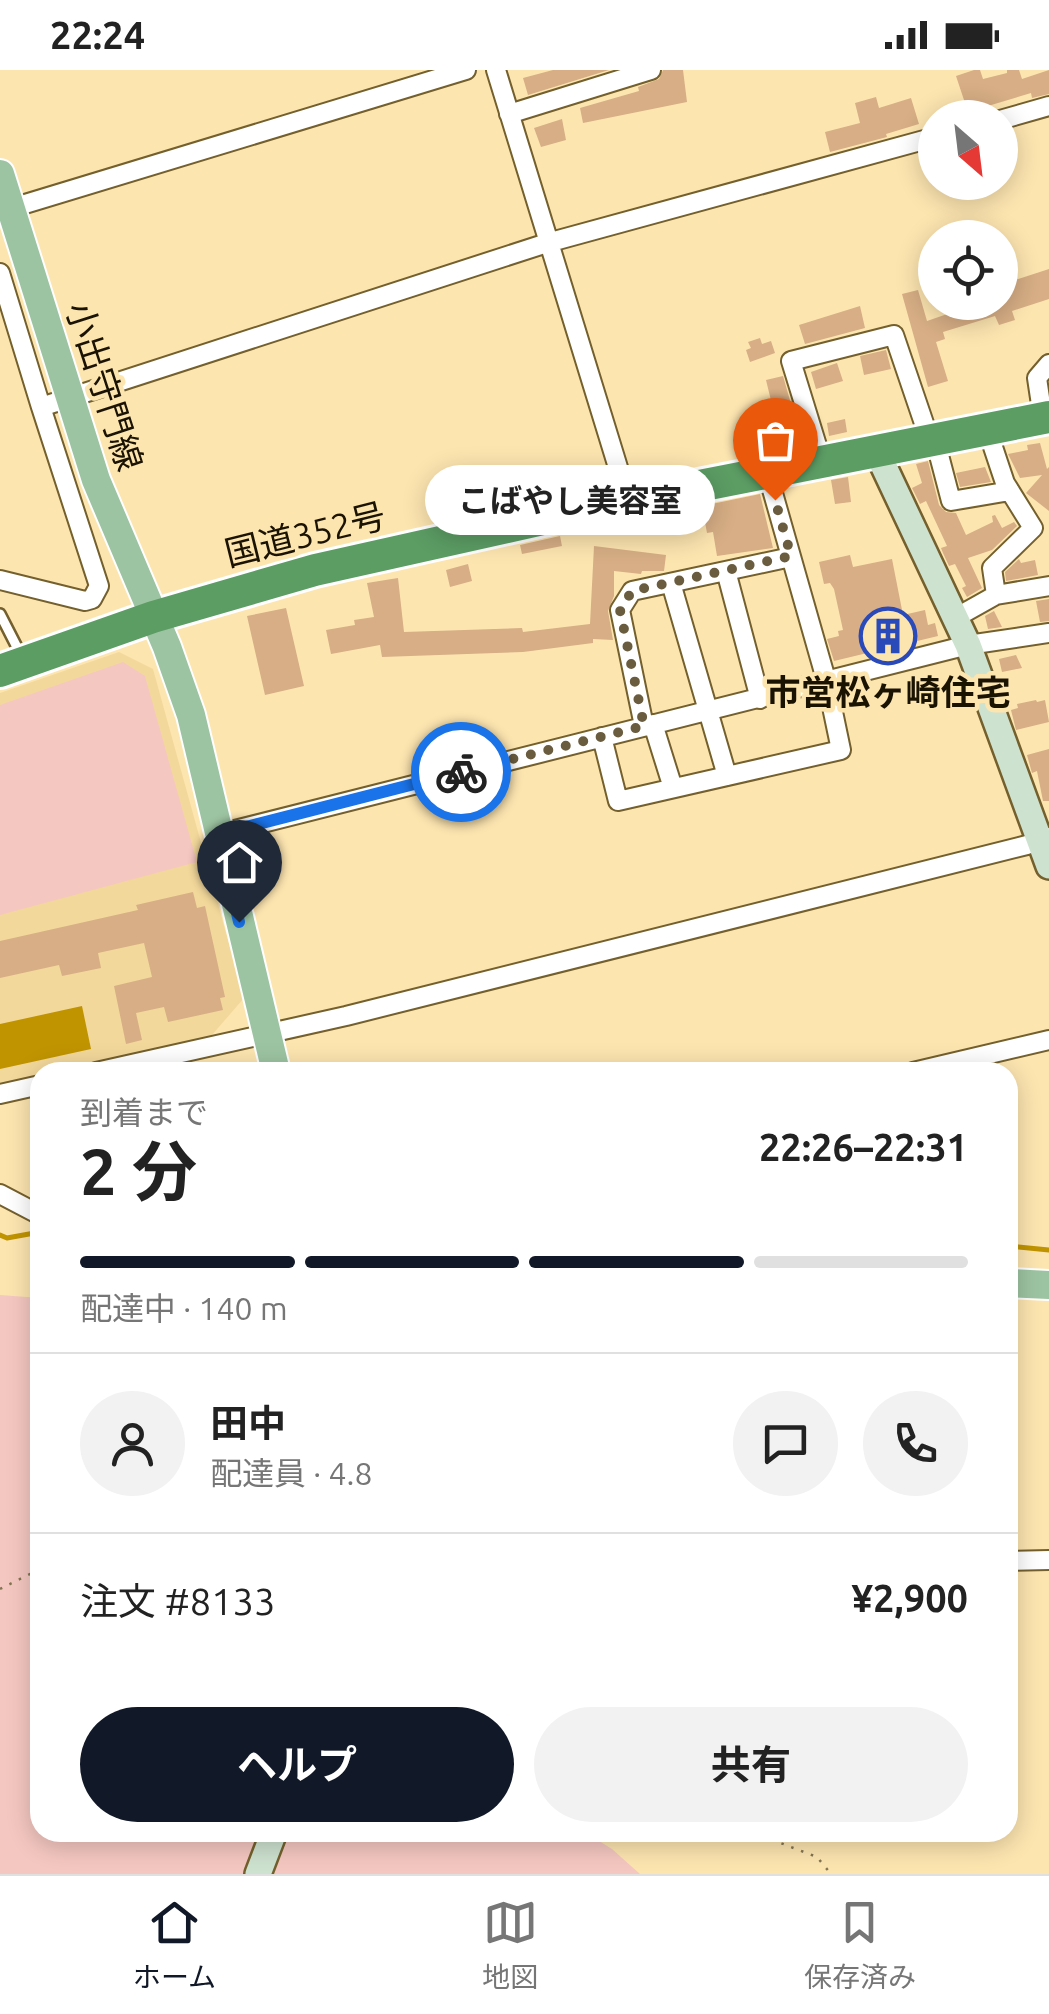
<!DOCTYPE html>
<html lang="ja">
<head>
<meta charset="utf-8">
<style>
  :root { --surface:#fff; --page:#f2f2f2; --text:#222; --muted:#767676; --line:#e0e0e0; --accent:#111827 }
  body { margin:0; font-family:Ubuntu,"Noto Sans JP",sans-serif; background:var(--page); color:var(--text); height:100vh; display:flex; flex-direction:column; font-size:38px; white-space:nowrap }
  * { box-sizing:border-box; margin:0 }
  p { font-size:32px; color:var(--muted) }
  .icon { flex:none; width:55px; height:55px; fill:none; stroke:currentColor; stroke-width:2; stroke-linecap:round; stroke-linejoin:round }
  .map { position:relative; flex:1; overflow:hidden }
  .side { position:absolute; left:30px; top:992px; width:988px; height:780px; display:flex; flex-direction:column; background:var(--surface); border-radius:30px; box-shadow:0 5px 25px #0003 }
  .side>* { flex:none }
  .needle { width:65px; rotate:152deg }
  .tools { position:absolute; left:918px; top:30px; display:grid; gap:20px }
  .tools a { display:grid; place-items:center; width:100px; height:100px; border-radius:50%; background:var(--surface); box-shadow:0 5px 25px #0003; font-size:50px }
  .pin { position:absolute; display:grid; place-items:center; width:85px; height:85px; color:#fff; margin:-102px -42px; border-radius:50% 50% 50% 0; rotate:-45deg; box-shadow:0 0 10px #0007 }
  .pin .icon { rotate:45deg }
  .courier { position:absolute; display:grid; place-items:center; width:100px; height:100px; margin:-50px; border:8px solid #1a73e8; border-radius:50%; background:#fff; color:#222; box-shadow:0 2px 12px #0007 }
  .bubble { position:absolute; height:70px; border-radius:35px; background:var(--surface); box-shadow:0 5px 25px #0003; font-size:32px; font-weight:700; line-height:70px; text-align:center }
  .overview em { font-style:normal; font-weight:700 }
  .overview div { display:flex; flex-direction:column-reverse }
  .overview { display:flex; align-items:center; justify-content:space-between; height:170px; padding:0 50px }
  h1 { font-size:65px; font-weight:700; line-height:75px }
  .bar { display:grid; grid-template-columns:repeat(4,1fr); gap:15px 10px; align-content:center; height:120px; padding:0 50px }
  .bar i { height:12px; border-radius:8px; background:var(--line) }
  .bar .current { background:var(--accent) }
  .bar p { grid-column:span 4 }
  .line { display:flex; align-items:center; gap:25px; padding:0 50px; border-top:2px solid var(--line) }
  .line div { flex:1 }
  .round { display:grid; place-items:center; flex:none; width:105px; height:105px; border-radius:52px; background:var(--page) }
  .action { display:flex; gap:20px; margin-top:auto; padding:20px 50px }
  .action a { flex:1; height:115px; border-radius:60px; background:var(--accent); color:#fff; font-size:40px; font-weight:700; line-height:115px; text-align:center }
  .action a+a { background:var(--page); color:var(--text) }
  .status { display:flex; justify-content:space-between; align-items:center; height:70px; padding:0 50px; background:var(--surface); direction:ltr }
  .status svg { height:28px; fill:currentColor }
  .tab-bar { display:flex; justify-content:space-around; align-items:center; height:140px; border-top:2px solid var(--line); background:var(--surface); font-size:28px; color:var(--muted) }
  .tab-bar a { display:grid; justify-items:center; gap:5px }
  .tab-bar .current { color:var(--accent) }
  .map>svg:first-child { display:block }
</style>
</head>
<body>
<div class="status"><b>22:24</b><svg viewBox="0 0 49 12"><path d="M0 12V9h3v3zM5 12V6h3v6zM10 12V3h3v9zM15 12V0h3v12zM26 1h20v11H26zM47 4h2v5h-2z"/></svg></div>
<div class="map">
<svg width="1049" height="1804" viewBox="0 0 1049 1804">
  <rect width="100%" height="100%" fill="#fde5b0"/>
  <path fill="#f3d89b" d="M119,582l34,17 91,329 -39,45 -165,29v4l-40,10v-393z"/>
  <path fill="#f5c7c1" d="M123,592l22,14 52,186 -197,53v-210z
    M0,1225l40,3v534l546,1 26,16 28,25h-640z"/>
  <path fill="#c09401" d="M82,936l9,43 -91,20v-45z"/>
  <g fill="none" stroke-linecap="round" stroke-linejoin="round">
    <path stroke="#c09401" stroke-width="5" d="M0,1165l7,3 33,-6
      M1008,1176l41,4"/>
  </g>
  <path fill="#d7ae85" d="M553,0h56l-81,25 -5,-17z
    M663,0h20l4,32 -104,21 -3,-15 59,-17 -1,-4 21,-8z
    M974,0h6l3,9 24,-6v-3h12l3,9 27,-9v24l-17,4 -1,-5 -63,19 -12,-36z
    M876,27l3,11 32,-10 8,26 -33,10 1,3 -57,15 -5,-20 35,-9 -5,-20z
    M562,49l4,21 -25,7 -7,-19z
    M1049,199v30l-37,12 3,9 -16,5 -4,-9 -52,16 2,7 -9,3 12,39 -20,6 -26,-93 16,-4 9,31 29,-10 -3,-9h47v-17z
    M860,236l5,22 -60,16 -6,-19z
    M760,268l2,6 9,-3 4,12 -25,9 -4,-12 5,-2 -3,-6z
    M886,280l5,19 -27,6 -4,-19z
    M837,293l6,18 -27,8 -5,-17z
    M783,306l17,59 -25,4 -4,-17 5,-1 -10,-41z
    M845,349l2,13 -18,4 -2,-13z
    M1040,373l7,26 2,-2v44l-23,-18 16,-18 -22,3 -12,-24 20,-4 -1,-5z
    M928,391l11,44 7,7 10,1 10,22 27,-13 -1,-6 3,-1 7,13 12,-6 3,4 -25,24 -24,8 14,30 -15,9 -5,-9 4,-2 -11,-22 -6,2 -6,-13 -2,-5 6,-2 -21,-45 -6,3 -8,-16 10,-5 -6,-19z
    M985,397l6,15 -31,5 -4,-14z
    M848,407l3,25 -16,2 -4,-24z
    M760,424l13,54 -56,8 -4,-24 -6,1 -5,-27z
    M653,446l1,12 -53,6 -2,-7z
    M560,466l2,10 -40,8 -2,-9z
    M594,476l72,9 -2,16h-22l-1,3 -27,-3v25l-6,15 5,29 -20,-1v4l-70,9 -141,5 -2,-12 -49,9 -5,-24 29,-5 -1,-5 20,-3 -7,-34 31,-5 6,54 118,-4 1,4 67,-8z
    M850,485l3,12 39,-8 11,56 22,-5 3,15 7,-2 3,13 -104,25 -7,-22 12,-3 -1,-5 5,-1 -9,-41 -4,-6 -6,1 -5,-22z
    M1019,489l2,4 14,-3 3,15 -32,6 -1,-9z
    M468,494l4,17 -22,6 -4,-17z
    M1049,529v22l-9,1 -4,-21z
    M286,538l18,78 -39,9 -18,-79z
    M994,541l8,16 -14,2 -3,-13z
    M1016,585l6,13 -20,4 -3,-13z
    M1036,630l1,2 8,-2 4,22 -33,8 -5,-20 7,-2 -1,-4z
    M1049,679v52h-6l-6,-30 -5,2 -5,-18z
    M193,822l4,16 8,-2 20,91 -5,1 3,12 -55,12 -4,-15 -28,6 6,27 -16,4 -12,-58 38,-9 -8,-34 -46,10 3,15 -39,8 -3,-11 -59,13v-37l138,-31 -2,-5z"/>
  <g fill="none" stroke-linecap="round" stroke-linejoin="round">
    <g stroke="#74602d" stroke-width="14">
      <path id="lane" d="M0,544l21,41"/>
    </g>
    <g stroke="#74602d" stroke-width="22">
      <path id="street" d="M496,0l132,430
        M509,44l142,-44
        M1000,50l49,-14
        M2,141l464,-141
        M0,203l41,134
        M1043,348l-6,-40 12,-14
        M935,370l16,61 59,-10
        M822,392l-31,-101 103,-26 36,106
        M726,501l34,128
        M0,510l85,21 7,-2 7,-13 -58,-179 506,-164 388,-106
        M671,513l56,193
        M996,525l53,-9
        M955,548l41,-23 -4,-27 41,-40 -28,-45 -18,-54
        M653,654l20,64
        M644,656l-24,-116 12,-19 159,-34
        M602,667l16,64 223,-51 -14,-67 -60,-211
        M219,764l749,-189 81,-12
        M96,1002l250,-56 681,-171 20,-8
        M913,1002l136,-32
        M0,1024l40,-9
        M0,1124l40,21
        M1008,1491l41,-1"/>
    </g>
    <g stroke="#74602d" stroke-width="30">
      <path id="secondary" d="M877,382l91,193 81,221
        M258,1804l16,-42"/>
    </g>
    <g stroke="#fff" stroke-width="32">
      <path id="primary" d="M0,104l96,306 71,167 24,68 85,357
        M1008,1213l41,2"/>
    </g>
    <g stroke="#fff" stroke-width="38">
      <path id="highway" d="M0,601l153,-54 162,-47 313,-70 421,-83"/>
    </g>
    <path stroke="#847552" stroke-width="2.5" stroke-dasharray="2.5 8" stroke-linecap="butt" d="M0,1519l40,-20
      M752,1762l65,25 14,17"/>
    <use href="#lane" stroke="#fff" stroke-width="9"/>
    <use href="#street" stroke="#fff" stroke-width="18"/>
    <use href="#secondary" stroke="#cee2d0" stroke-width="25"/>
    <use href="#primary" stroke="#9dc4a2" stroke-width="28"/>
    <use href="#highway" stroke="#5c9d64" stroke-width="32"/>
  </g>
  <g fill="none" stroke-linecap="round" stroke-linejoin="round">
    <path stroke="#6a5c3e" stroke-width="10" stroke-dasharray="0 18" d="M461,702l183,-46 -24,-116 12,-19 159,-35 -16,-56"/>
    <path stroke="#1a73e8" stroke-width="12" d="M239,852l-20,-88 242,-62"/>
  </g>
  <defs>
    <g id="building-ring" transform="scale(2.875)"><circle r="9.5" fill="#fde5b0" stroke="#2b4aba" stroke-width="1.5"/><path d="M-4-6H4V6H1V3H-1V6H-4ZM-2.5-4.3h1.7v1.8h-1.7ZM.8-4.3h1.7v1.8H.8ZM-2.5-1h1.7V.8h-1.7ZM.8-1h1.7V.8H.8Z" fill="#2b4aba"/></g>
  </defs>
  <g fill-rule="evenodd">
    <use href="#building-ring" x="888" y="566"/>
  </g>
  <g text-anchor="middle" dominant-baseline="central" stroke-width="9" stroke-linejoin="round" paint-order="stroke">
    <g font-size="35" fill="#1b1301" stroke="#fde5b0">
      <text transform="translate(105 316) rotate(72)">小出守門線</text>
      <text transform="translate(305 464) rotate(-14)">国道352号</text>
    </g>
    <g font-size="35" font-weight="bold" fill="#1b1301" stroke="#fde5b0">
      <text x="888" y="622">市営松ヶ崎住宅</text>
    </g>
  </g>
</svg>
<div class="tools">
<a><svg class="needle" viewBox="-14 -14 28 28"><path d="M0-13l5 13h-10z" fill="#e53935"/><path d="M0 13l5-13h-10z" fill="#767676"/></svg></a>
<a><svg class="icon" aria-label="locate" viewBox="0 0 24 24"><circle cx="12" cy="12" r="6"/><path d="M12 2v4M12 18v4M2 12h4M18 12h4"/></svg></a>
</div>
<div class="pin" style="left:775px;top:430px;background:#ea580c"><svg class="icon" aria-label="bag" viewBox="0 0 24 24"><path d="M5 8h14l-1 12H6zM9 8a3 3 0 0 1 6 0"/></svg></div>
<div class="pin" style="left:239px;top:852px;background:#1f2937"><svg class="icon" aria-label="home" viewBox="0 0 24 24"><path d="M3 11l9-7 9 7M6 9v11h12V9"/></svg></div>
<div class="courier" style="left:461px;top:702px"><svg class="icon" aria-label="bike" viewBox="0 0 24 24"><circle cx="6" cy="16" r="4"/><circle cx="18" cy="16" r="4"/><path d="M6 16l4-8h5l3 8M10 8l3 8H6M13 5h3"/></svg></div>
<div class="bubble" style="left:425px;top:395px;width:290px">こばやし美容室</div>
<section class="side">
<div class="overview"><div><h1>2 分</h1><p>到着まで</p></div><em>22:26–22:31</em></div>
<div class="bar"><i class="current"></i><i class="current"></i><i class="current"></i><i></i><p>配達中 · 140 m</p></div>
<div class="line" style="height:180px"><a class="round"><svg class="icon" aria-label="person" viewBox="0 0 24 24"><circle cx="12" cy="8" r="4"/><path d="M4 21q1-7 8-7t8 7"/></svg></a><div><b>田中</b><p>配達員 · 4.8</p></div><a class="round"><svg class="icon" aria-label="chat" viewBox="0 0 24 24"><path d="M4 5h16v11H9l-5 4z"/></svg></a><a class="round"><svg class="icon" aria-label="phone" viewBox="0 0 24 24"><path d="M5 4h4l2 5-3 2q2 4 5 5l2-3 5 2v4C11 20 4 13 5 4z"/></svg></a></div>
<div class="line" style="height:130px"><div>注文 #8133</div><b>¥2,900</b></div>
<div class="action"><a>ヘルプ</a><a>共有</a></div>
</section>
</div>
<nav class="tab-bar">
<a class="current"><svg class="icon" aria-label="home" viewBox="0 0 24 24"><path d="M3 11l9-7 9 7M6 9v11h12V9"/></svg>ホーム</a>
<a><svg class="icon" aria-label="map" viewBox="0 0 24 24"><path d="M3 6l6-2 6 2 6-2v14l-6 2-6-2-6 2zM9 4v14M15 6v14"/></svg>地図</a>
<a><svg class="icon" aria-label="saved" viewBox="0 0 24 24"><path d="M7 4h10v16l-5-4-5 4z"/></svg>保存済み</a>
</nav>
</body>
</html>
